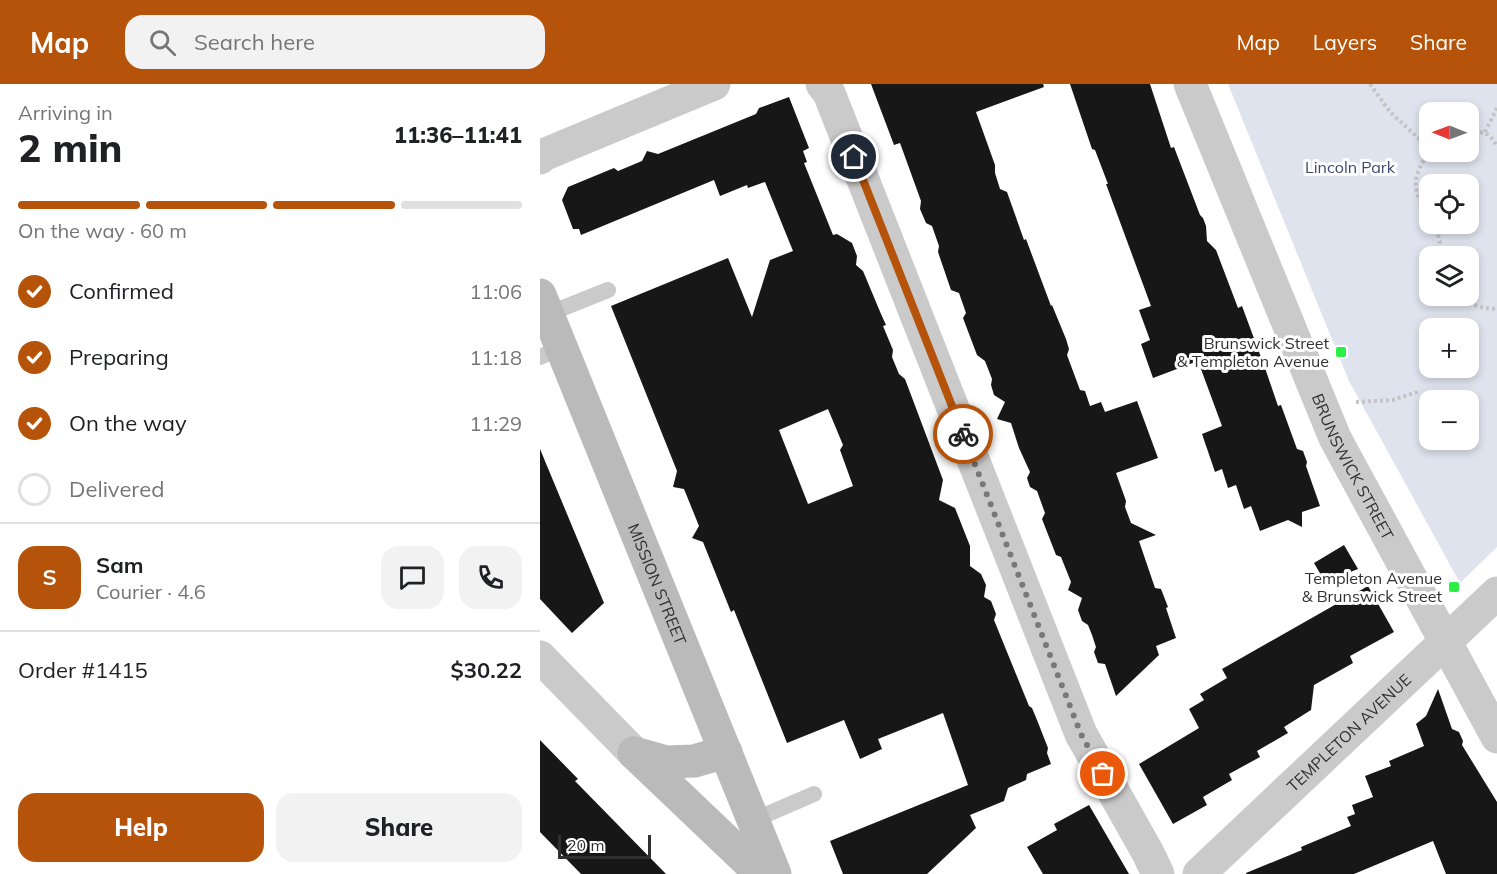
<!DOCTYPE html>
<html lang="en">
<head>
<meta charset="utf-8">
<style>
  :root { --surface:#fff; --page:#f2f2f2; --text:#202124; --muted:#757577; --line:#e0e0e0; --accent:#b45309 }
  body { margin:0; font-family:Mulish,sans-serif; background:var(--page); color:var(--text); height:100vh; display:flex; flex-direction:column; font-size:22px; white-space:nowrap }
  * { box-sizing:border-box; margin:0 }
  p { font-size:20px; color:var(--muted) }
  .icon { flex:none; width:33px; height:33px; fill:none; stroke:currentColor; stroke-width:2; stroke-linecap:round; stroke-linejoin:round }
  .map { position:relative; flex:1; overflow:hidden }
  .drawer { display:flex; flex-direction:column; background:var(--surface); width:540px }
  .drawer>* { flex:none }
  .needle { width:39px; rotate:271deg }
  .fabs { position:absolute; left:879px; top:18px; display:grid; gap:12px }
  .fabs a { display:grid; place-items:center; width:60px; height:60px; border-radius:12px; background:var(--surface); box-shadow:0 3px 9px #0003; font-size:30px }
  .scale { position:absolute; left:18px; bottom:15px; width:93px; box-sizing:border-box; padding-left:6px; border:3px solid #303030; border-top:0; font-size:16px; line-height:21px; white-space:nowrap; color:#303030; -webkit-text-stroke:4px #fff; paint-order:stroke }
  .pin { position:absolute; display:grid; place-items:center; width:51px; height:51px; color:#fff; margin:-26px; border:3px solid #fff; border-radius:50%; box-shadow:0 2px 6px #0007 }
  .courier { position:absolute; display:grid; place-items:center; width:60px; height:60px; margin:-30px; border:4px solid #b45309; border-radius:50%; background:#fff; color:#222; box-shadow:0 2px 8px #0007 }
  .headline em { font-style:normal; font-weight:800 }
  .headline div { display:flex; flex-direction:column-reverse }
  .headline { display:flex; align-items:center; justify-content:space-between; height:102px; padding:0 18px }
  h1 { font-size:39px; font-weight:800; line-height:45px }
  .bar { display:grid; grid-template-columns:repeat(4,1fr); gap:9px 6px; align-content:center; height:72px; padding:0 18px }
  .bar i { height:8px; border-radius:4px; background:var(--line) }
  .bar .active { background:var(--accent) }
  .bar p { grid-column:span 4 }
  .line { display:flex; align-items:center; gap:15px; padding:0 18px; border-top:2px solid var(--line) }
  .line div { flex:1 }
  .round { display:grid; place-items:center; flex:none; width:63px; height:63px; border-radius:18px; background:var(--page) }
  ol { padding:0 18px; list-style:none }
  li { display:flex; align-items:center; gap:18px; height:66px }
  li p { margin-inline-start:auto }
  li .icon { padding:6px; border-radius:50%; background:var(--accent); color:#fff; stroke-width:4 }
  li:last-child { color:var(--muted) }
  li i { width:33px; height:33px; border:3px solid var(--line); border-radius:50% }
  .cta { display:flex; gap:12px; margin-top:auto; padding:12px 18px }
  .cta a { flex:1; height:69px; border-radius:18px; background:var(--accent); color:#fff; font-size:24px; font-weight:800; line-height:69px; text-align:center }
  .cta a+a { background:var(--page); color:var(--text) }
  header { display:flex; align-items:center; gap:36px; box-sizing:border-box; height:84px; padding:0 30px; background:var(--accent); color:#fff }
  header strong { font-size:28px }
  nav { display:flex; gap:33px; margin-inline-start:auto; font-size:21px }
  .search { width:420px; height:54px; background:var(--page); display:flex; align-items:center; gap:15px; box-sizing:border-box; padding:0 21px; border-radius:18px; color:var(--muted); font-size:22px }
  main { display:flex; flex:1; min-height:0 }
  .map>svg:first-child { display:block }
</style>
</head>
<body>
<header>
<strong>Map</strong>
<div class="search"><svg class="icon" aria-label="search" viewBox="0 0 24 24"><circle cx="10" cy="10" r="6"/><path d="M15 15l6 6"/></svg>Search here</div>
<nav><a>Map</a><a>Layers</a><a>Share</a></nav>
</header>
<main>
<section class="drawer">
<div class="headline"><div><h1>2 min</h1><p>Arriving in</p></div><em>11:36–11:41</em></div>
<div class="bar"><i class="active"></i><i class="active"></i><i class="active"></i><i></i><p>On the way · 60 m</p></div>
<ol>
<li><svg class="icon" aria-label="check" viewBox="0 0 24 24"><path d="M5 12l5 5 9-10"/></svg>Confirmed<p>11:06</p></li>
<li><svg class="icon" aria-label="check" viewBox="0 0 24 24"><path d="M5 12l5 5 9-10"/></svg>Preparing<p>11:18</p></li>
<li><svg class="icon" aria-label="check" viewBox="0 0 24 24"><path d="M5 12l5 5 9-10"/></svg>On the way<p>11:29</p></li>
<li><i></i>Delivered</li>
</ol>
<div class="line" style="height:108px"><b class="round" style="background:var(--accent);color:#fff">S</b><div><b>Sam</b><p>Courier · 4.6</p></div><a class="round"><svg class="icon" aria-label="chat" viewBox="0 0 24 24"><path d="M4 5h16v11H9l-5 4z"/></svg></a><a class="round"><svg class="icon" aria-label="phone" viewBox="0 0 24 24"><path d="M5 4h4l2 5-3 2q2 4 5 5l2-3 5 2v4C11 20 4 13 5 4z"/></svg></a></div>
<div class="line" style="height:78px"><div>Order #1415</div><b>$30.22</b></div>
<div class="cta"><a>Help</a><a>Share</a></div>
</section>
<div class="map">
<svg width="957" height="790" viewBox="0 0 957 790">
  <rect width="100%" height="100%" fill="#fff"/>
  <path fill="#dee3ee" fill-rule="evenodd" d="M688,0h269v463l-37,36 -111,-202zM890,28h38v40h-38zM890,100h38v40h-38zM890,172h38v40h-38zM890,244h38v40h-38zM890,316h38v40h-38z"/>
  <path fill="#171717" fill-rule="evenodd" d="M331,0h172l1,3 -68,25 19,53v8l5,16 7,3 17,48 2,-1 25,67 1,-1 14,34 3,10 -2,6 13,35 5,1 5,15 11,-4 4,10 32,-11 21,57 -42,15 10,28 -1,6 6,16 25,12 -17,6 16,47 6,1 7,18 -2,1 10,30 -20,8 3,9 -43,41 -11,-32 -7,-1 -4,-11 2,-5 -4,-12 -4,-10 -6,-4 -4,-11 4,-12 -14,-8 3,-8 -10,-25 -5,-2 -14,-36 3,-6 -8,-22 -7,-4 -3,-9 3,-6 -11,-24 -8,-25 -14,-4 8,-17 -11,-7 -3,-10 1,-6 -7,-18 -8,-6 -14,-37 3,-5 -7,-20 -8,-3 -13,-38 1,-6 -7,-20 -6,-3 -6,-14 1,-8 -21,-58 -6,2z
    M530,0h80l21,64 3,-1 26,68 3,3 3,8 1,15 9,9 22,58 4,-2 23,62 13,38 3,-1 16,44 6,2 4,11 -1,4 14,40 -18,6v15l-14,-7 -28,11 -9,-25 -7,3 -8,-24 -8,3 -6,-19 -7,3 -13,-38 20,-8 -24,-65 -45,17 -12,-34 9,-4 -11,-30 12,-4 -45,-122h2l-13,-34 -3,-1z
    M249,13l20,51 -6,3 4,11 -3,1 29,72 4,-1 15,9 5,13 -1,9 7,6 18,43 5,11 -3,1 10,24 -1,7 7,17 6,5 38,101 -4,20 16,8 15,38v20l11,8 5,11 -2,12 7,4 5,13 -2,6 35,86 3,2 5,12 11,28 -1,5 4,11 -24,10 -1,6 -18,8 -4,13 -34,14 6,13 -49,46h-84l-13,-33 138,-56 -25,-72 -65,26 4,10 -22,10 -16,-39 -57,23 -53,-133 -3,2 -28,-70 -11,-4 7,-12 -15,-37 -11,-2 4,-16 -66,-165 117,-48 24,59 18,-57 23,-9 -28,-69 -17,6 -1,-3 -27,11 -6,-16 -133,55 -2,-6h-6l-11,-29 6,-13 46,-19 4,3 24,-10 5,-10 11,3 98,-40 3,-6zM288,325l15,36 -3,5 13,36 -45,18 -29,-74z
    M0,365l64,154 -32,30 -32,-34z
    M804,461l14,24 -33,13 -11,-19z
    M828,502l26,46 -44,24 3,7 -39,22 -3,25 -27,17 4,6 -31,18 3,6 -31,17 3,6 -29,17 4,8 -34,19 -34,-60 60,-36 -10,-19 15,-9 -4,-6 27,-16 -5,-9z
    M898,605l14,40 7,3 4,9 -1,4 35,57v72h-51l-13,-33 -79,33h-108v-1l56,-23 -1,-3 50,-21 -4,-9 8,-3 -3,-9 21,-8 -8,-21 26,-10 -2,-5 35,-15 -8,-22 10,-8z
    M0,656l38,39 -3,2 91,93h-85l-41,-42z
    M549,721l40,69h-86l-16,-27 30,-17 -3,-6z"/>
  <g fill="none" stroke-linecap="round" stroke-linejoin="round">
    <path stroke="#c4c4c4" stroke-width="4" stroke-dasharray="3 3" stroke-linecap="butt" d="M830,0l20,28 40,37
      M945,48l12,-24
      M928,49c16,-2 21,-1 29,13
      M890,66c-20,30 -18,39 0,68
      M893,140c6,10 8,21 8,32
      M919,212c11,10 23,12 38,13
      M816,318l37,-2 27,-9"/>
    <path stroke="#cacaca" stroke-width="16" d="M8,230l60,-24
      M0,273l21,-10
      M214,736l60,-26"/>
    <g stroke="#cacaca" stroke-width="33">
      <path d="M282,0l7,9 252,641 67,119 10,21"/>
      <path id="s1" d="M650,0l145,354 162,299"/>
      <path d="M0,74l3,-3 171,-71"/>
      <path d="M0,573l94,96"/>
      <path id="s2" d="M659,790l298,-281"/>
    </g>
    <g stroke="#bababa" stroke-width="33">
      <path id="s3" d="M0,211l235,579"/>
      <path d="M94,669l127,121"/>
      <path d="M94,669l32,9 28,-1 32,-9"/>
    </g>
  </g>
  <g fill="none" stroke-linecap="round" stroke-linejoin="round">
    <path stroke="#787878" stroke-width="6" stroke-dasharray="0 10.8" d="M423,350l118,300 22,40"/>
    <path stroke="#b45309" stroke-width="8" d="M314,73l109,277"/>
  </g>
  <g fill="#2bef45" stroke="#fff" stroke-width="2">
    <rect x="795" y="262" width="12" height="12" rx="3"/>
    <rect x="908" y="497" width="12" height="12" rx="3"/>
  </g>
  <g text-anchor="middle" dominant-baseline="central" stroke-width="6" stroke-linejoin="round" paint-order="stroke">
    <g font-size="16" fill="#3b486f" stroke="#fff">
      <text x="810" y="83">Lincoln Park</text>
    </g>
    <g font-size="16" fill="#303030" stroke="#fff" text-anchor="end">
      <text x="789" y="259">Brunswick Street<tspan x="789" dy="18">&amp; Templeton Avenue</tspan></text>
      <text x="902" y="494">Templeton Avenue<tspan x="902" dy="18">&amp; Brunswick Street</tspan></text>
    </g>
    <g font-size="16" fill="#303030" stroke="#fff">
      <text stroke="none"><textPath href="#s1" startOffset="416">BRUNSWICK STREET</textPath></text>
      <text stroke="none"><textPath href="#s3" startOffset="312">MISSION STREET</textPath></text>
      <text stroke="none"><textPath href="#s2" startOffset="206">TEMPLETON AVENUE</textPath></text>
    </g>
  </g>
</svg>
<div class="fabs">
<a><svg class="needle" viewBox="-14 -14 28 28"><path d="M0-13l5 13h-10z" fill="#e53935"/><path d="M0 13l5-13h-10z" fill="#757577"/></svg></a>
<a><svg class="icon" aria-label="locate" viewBox="0 0 24 24"><circle cx="12" cy="12" r="6"/><path d="M12 2v4M12 18v4M2 12h4M18 12h4"/></svg></a>
<a><svg class="icon" aria-label="layers" viewBox="0 0 24 24"><path d="M12 4l9 5-9 5-9-5zM3 14l9 5 9-5"/></svg></a>
<a>+</a>
<a>−</a>
</div>
<div class="scale">20 m</div>
<div class="pin" style="left:563px;top:690px;background:#ea580c"><svg class="icon" aria-label="bag" viewBox="0 0 24 24"><path d="M5 8h14l-1 12H6zM9 8a3 3 0 0 1 6 0"/></svg></div>
<div class="pin" style="left:314px;top:73px;background:#1f2937"><svg class="icon" aria-label="home" viewBox="0 0 24 24"><path d="M3 11l9-7 9 7M6 9v11h12V9"/></svg></div>
<div class="courier" style="left:423px;top:350px"><svg class="icon" aria-label="bike" viewBox="0 0 24 24"><circle cx="6" cy="16" r="4"/><circle cx="18" cy="16" r="4"/><path d="M6 16l4-8h5l3 8M10 8l3 8H6M13 5h3"/></svg></div>
</div>
</main>
</body>
</html>
